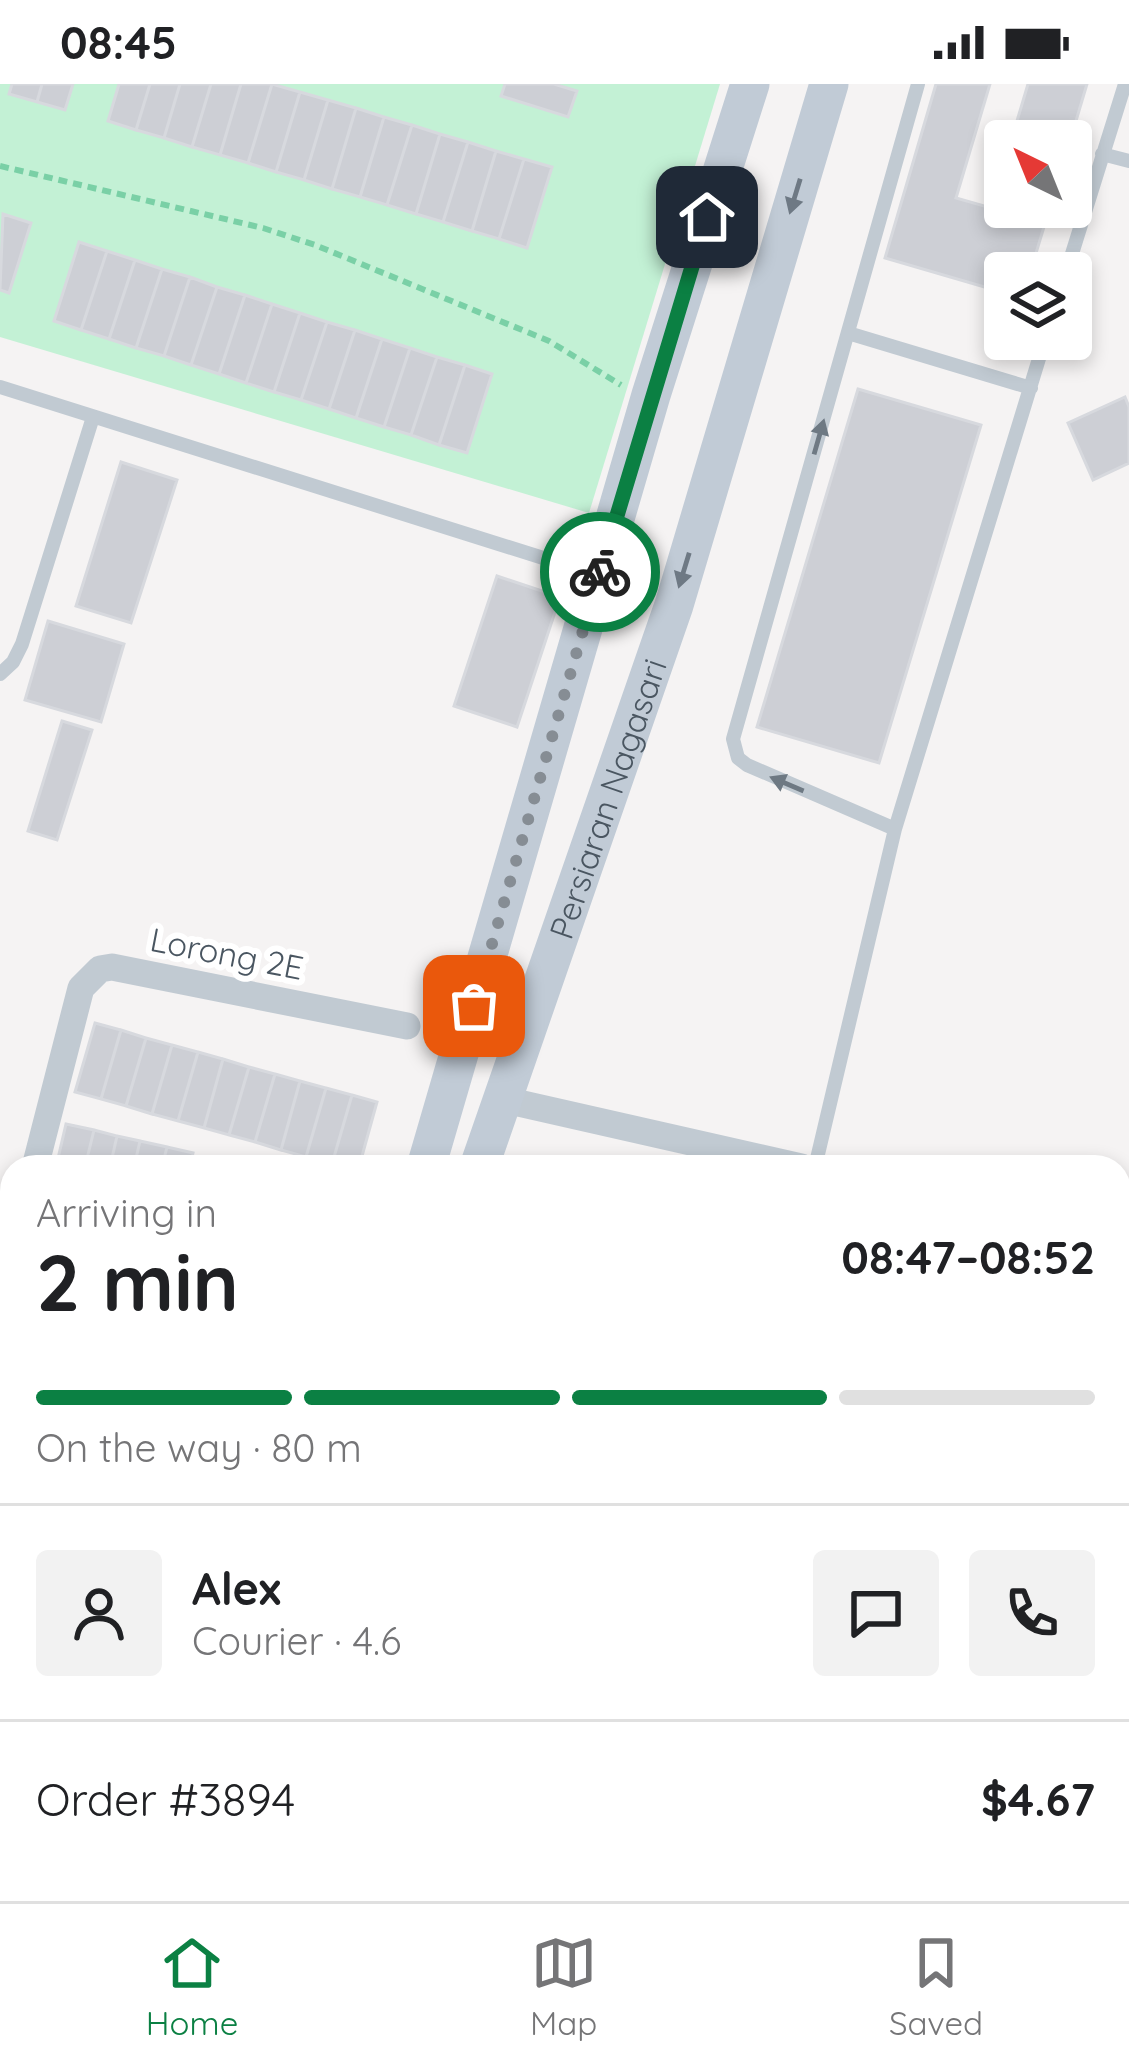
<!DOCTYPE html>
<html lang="en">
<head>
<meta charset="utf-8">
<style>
  :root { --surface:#fff; --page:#f2f2f2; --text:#202124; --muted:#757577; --line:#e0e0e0; --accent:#0b8043 }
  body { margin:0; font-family:Quicksand,sans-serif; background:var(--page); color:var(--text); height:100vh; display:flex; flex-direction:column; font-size:45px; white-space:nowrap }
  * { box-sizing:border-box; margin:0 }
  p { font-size:39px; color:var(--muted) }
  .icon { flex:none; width:66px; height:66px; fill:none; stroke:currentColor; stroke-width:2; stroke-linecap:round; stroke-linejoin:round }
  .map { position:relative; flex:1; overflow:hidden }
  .panel { position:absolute; left:0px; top:1071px; width:1131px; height:747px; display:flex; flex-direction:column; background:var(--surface); border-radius:36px 36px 0 0; box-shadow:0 6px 18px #0003 }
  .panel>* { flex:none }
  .needle { width:78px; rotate:317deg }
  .tools { position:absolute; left:984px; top:36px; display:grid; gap:24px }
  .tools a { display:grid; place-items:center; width:108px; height:108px; border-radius:12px; background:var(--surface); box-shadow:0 6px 18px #0003; font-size:60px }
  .pin { position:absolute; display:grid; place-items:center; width:102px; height:102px; color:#fff; margin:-51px; border-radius:24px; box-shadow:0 6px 18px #0006 }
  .courier { position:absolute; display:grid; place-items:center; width:120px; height:120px; margin:-60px; border:9px solid #0b8043; border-radius:50%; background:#fff; color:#222; box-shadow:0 3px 15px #0007 }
  .overview em { font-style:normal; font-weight:700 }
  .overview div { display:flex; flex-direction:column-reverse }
  .overview { display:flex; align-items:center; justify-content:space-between; height:204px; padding:0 36px }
  h1 { font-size:78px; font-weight:700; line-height:90px }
  .bar { display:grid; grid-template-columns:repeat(4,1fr); gap:18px 12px; align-content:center; height:144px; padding:0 36px }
  .bar i { height:15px; border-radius:9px; background:var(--line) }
  .bar .active { background:var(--accent) }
  .bar p { grid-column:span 4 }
  .line { display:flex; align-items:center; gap:30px; padding:0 36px; border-top:3px solid var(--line) }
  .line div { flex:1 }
  .round { display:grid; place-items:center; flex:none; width:126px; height:126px; border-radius:12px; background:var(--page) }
  .status { display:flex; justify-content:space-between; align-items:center; height:84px; padding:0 60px; background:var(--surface); direction:ltr }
  .status svg { height:33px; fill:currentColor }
  .tabs { display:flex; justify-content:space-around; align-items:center; height:168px; border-top:3px solid var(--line); background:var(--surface); font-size:33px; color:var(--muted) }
  .tabs a { display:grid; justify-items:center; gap:6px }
  .tabs .active { color:var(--accent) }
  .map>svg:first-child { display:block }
</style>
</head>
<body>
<div class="status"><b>08:45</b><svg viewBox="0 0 49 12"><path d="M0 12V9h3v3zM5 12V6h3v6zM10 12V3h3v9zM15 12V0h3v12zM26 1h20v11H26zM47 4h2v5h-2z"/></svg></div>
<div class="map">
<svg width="1129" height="1817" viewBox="0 0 1129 1817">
  <rect width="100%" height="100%" fill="#f5f3f3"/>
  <path fill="#fdf9ef" d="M323,1806h657l-2,11h-659z"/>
  <path fill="#c3f1d5" d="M0,0h720l-131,429 -589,-176z"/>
  <path fill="#cdcfd5" stroke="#d7d9de" stroke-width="3" d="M12,0h30l-5,18 -28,-8z
    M42,0h31l-8,26 -28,-8z
    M119,0h31l-14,46 -28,-9z
    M150,0h30l-16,54 -28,-8z
    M180,0h31l-19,63 -28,-9z
    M211,0h30l-21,71 -28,-8z
    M241,0h31l-24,79 -28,-8z
    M272,0l28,8 -24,80 -28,-9z
    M505,0h49l23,7 -9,26 -67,-21z
    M936,0h54l-34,114 35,10 14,-48v47h45l-20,66h-25v20l-120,-35z
    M1028,0h59l-17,57h-59z
    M300,8l28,8 -24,80 -28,-8z
    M328,16l28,8 -24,81 -28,-9z
    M356,24l28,9 -24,80 -28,-8z
    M384,33l28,8 -25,80 -27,-8z
    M412,41l28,9 -24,80 -29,-9z
    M440,50l28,8 -25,80 -27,-8z
    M468,58l28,9 -24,80 -29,-9z
    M496,67l28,8 -25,80 -27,-8z
    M524,75l28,8 -25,81 -28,-9z
    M3,130l28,9 -22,70 -9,-3z
    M79,158l28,9 -26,79 -27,-9z
    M107,167l28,9 -26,79 -28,-9z
    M135,176l27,9 -26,79 -27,-9z
    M162,185l28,8 -26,79 -28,-8z
    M190,193l27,10 -26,78 -27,-9z
    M217,203l28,8 -26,79 -28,-9z
    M245,211l27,9 -26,79 -27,-9z
    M272,220l28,9 -26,79 -28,-9z
    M300,229l27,9 -26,78 -27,-8z
    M327,238l28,8 -26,79 -28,-9z
    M355,246l27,9 -26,79 -27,-9z
    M382,255l28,9 -26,79 -28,-9z
    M410,264l27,9 -26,78 -27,-8z
    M437,273l28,8 -26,80 -28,-10z
    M465,281l27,9 -25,79 -28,-8z
    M858,305l123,36 -102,338 -122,-36z
    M1125,313l4,10v56l-36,17 -25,-57z
    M121,378l56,18 -46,143 -55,-17z
    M497,492l63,21 -43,130 -63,-21z
    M48,537l76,23 -23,78 -76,-22z
    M62,637l30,9 -35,110 -29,-9z
    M95,939l26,7 -20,69 -26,-7z
    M121,946l25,8 -20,68 -25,-7z
    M146,954l26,7 -20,69 -26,-8z
    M172,961l26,7 -20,69 -26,-7z
    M198,968l25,7 -19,69 -26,-7z
    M223,975l26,8 -20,68 -25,-7z
    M249,983l26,7 -20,68 -26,-7z
    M275,990l25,7 -19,69 -26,-8z
    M300,997l26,7 -20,69 -25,-7z
    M326,1004l26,7 -20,69 -26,-7z
    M352,1011l25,7 -18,65h-16l-11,-3z
    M66,1040l28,6 -9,37h-29z
    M94,1046l23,6 -7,31h-25z
    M117,1052l23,5 -6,26h-24z
    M140,1057l27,6 -5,20h-28z
    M167,1063l26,6 -3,14h-28z
    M5,1293l7,1v60l-12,-2v-37z
    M0,1464l12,3v19l-12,47z
    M0,1563l12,3v34l-9,35 -3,-1z
    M1119,1695l10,2v70l-10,-2z
    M7,1718l5,2v86h156l-4,11h-164v-77z
    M884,1806h46l-4,11h-45z"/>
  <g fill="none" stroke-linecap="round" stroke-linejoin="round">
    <path stroke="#7ad0a6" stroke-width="6" stroke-dasharray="9 6" stroke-linecap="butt" d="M0,82l263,62 52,17 234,96 72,44"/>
    <path stroke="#c1cad2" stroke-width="14" d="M1102,70l27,7
      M1066,189l59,-189
      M848,249l183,55
      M0,303l594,187
      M0,590l13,-12 9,-18 71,-227
      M895,745l-148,-64 -9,-7 -5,-19 185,-655
      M815,1083l80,-338 150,-490
      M0,1271l12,-46
      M604,1806l39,11
      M356,1817l3,-11
      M941,1817l4,-11"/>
    <path stroke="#c1cad2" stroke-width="27" d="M501,1015l300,68
      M35,1083l46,-179 19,-19 12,-2 295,59
      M1119,1148l10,2
      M0,1160l12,4
      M1119,1354l10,-30
      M0,1408l12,3
      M1119,1539l10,2
      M0,1679l12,3
      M263,1806l35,11
      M1058,1806l19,11"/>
    <g stroke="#c1cbd6" stroke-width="39">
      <path d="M426,1083l225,-772 99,-311"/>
      <path id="s1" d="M479,1083l195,-562 155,-521"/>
      <path d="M199,1817l3,-11"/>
      <path d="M246,1817l4,-11"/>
    </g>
  </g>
  <defs><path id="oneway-solid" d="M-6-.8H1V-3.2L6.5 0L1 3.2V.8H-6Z" transform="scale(3)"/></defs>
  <g fill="#6e7984">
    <use href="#oneway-solid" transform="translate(795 112) rotate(107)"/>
    <use href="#oneway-solid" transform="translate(684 486) rotate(107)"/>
  </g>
  <g fill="#6e7983">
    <use href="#oneway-solid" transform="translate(819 353) rotate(-74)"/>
    <use href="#oneway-solid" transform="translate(787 700) rotate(-157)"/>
  </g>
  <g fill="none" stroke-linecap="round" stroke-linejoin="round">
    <path stroke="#868d94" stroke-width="12" stroke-dasharray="0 21.6" d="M474,922l126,-434"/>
    <path stroke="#0b8043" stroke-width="15" d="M600,488l107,-355"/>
  </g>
  <g text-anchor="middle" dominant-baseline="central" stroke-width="12" stroke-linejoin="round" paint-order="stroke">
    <g font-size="33" fill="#4a5661" stroke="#fff">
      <text stroke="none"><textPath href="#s1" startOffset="390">Persiaran Nagasari</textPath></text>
      <text transform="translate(227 869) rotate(11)">Lorong 2E</text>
    </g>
  </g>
</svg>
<div class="tools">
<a><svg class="needle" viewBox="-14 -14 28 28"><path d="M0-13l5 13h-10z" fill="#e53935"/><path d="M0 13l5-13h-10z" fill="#757577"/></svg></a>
<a><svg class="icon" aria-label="layers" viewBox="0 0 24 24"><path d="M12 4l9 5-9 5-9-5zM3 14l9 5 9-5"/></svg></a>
</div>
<div class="pin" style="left:474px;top:922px;background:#ea580c"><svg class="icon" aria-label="bag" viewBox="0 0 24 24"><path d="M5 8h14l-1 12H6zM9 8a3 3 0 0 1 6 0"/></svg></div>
<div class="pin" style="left:707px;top:133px;background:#1f2937"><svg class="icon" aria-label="home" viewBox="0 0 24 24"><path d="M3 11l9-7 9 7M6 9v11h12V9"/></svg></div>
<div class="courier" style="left:600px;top:488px"><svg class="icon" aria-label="bike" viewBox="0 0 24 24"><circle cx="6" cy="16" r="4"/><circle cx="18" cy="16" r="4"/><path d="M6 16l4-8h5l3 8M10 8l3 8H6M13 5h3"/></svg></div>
<section class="panel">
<div class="overview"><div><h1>2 min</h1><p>Arriving in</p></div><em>08:47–08:52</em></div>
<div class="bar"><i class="active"></i><i class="active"></i><i class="active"></i><i></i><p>On the way · 80 m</p></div>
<div class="line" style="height:216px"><a class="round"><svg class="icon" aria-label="person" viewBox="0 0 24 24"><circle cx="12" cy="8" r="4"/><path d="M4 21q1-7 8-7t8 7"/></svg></a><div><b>Alex</b><p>Courier · 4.6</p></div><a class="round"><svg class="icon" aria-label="chat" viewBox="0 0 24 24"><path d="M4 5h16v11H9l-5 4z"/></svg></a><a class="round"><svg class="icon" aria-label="phone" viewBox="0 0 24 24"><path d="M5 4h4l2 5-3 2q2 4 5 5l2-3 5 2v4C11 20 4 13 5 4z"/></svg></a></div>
<div class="line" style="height:156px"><div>Order #3894</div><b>$4.67</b></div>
</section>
</div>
<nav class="tabs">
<a class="active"><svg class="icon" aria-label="home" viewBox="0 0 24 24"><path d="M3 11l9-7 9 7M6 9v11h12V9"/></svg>Home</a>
<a><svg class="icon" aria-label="map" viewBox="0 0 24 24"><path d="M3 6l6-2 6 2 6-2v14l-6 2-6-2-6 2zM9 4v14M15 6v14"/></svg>Map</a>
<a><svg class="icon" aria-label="saved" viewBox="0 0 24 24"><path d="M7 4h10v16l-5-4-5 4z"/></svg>Saved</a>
</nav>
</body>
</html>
